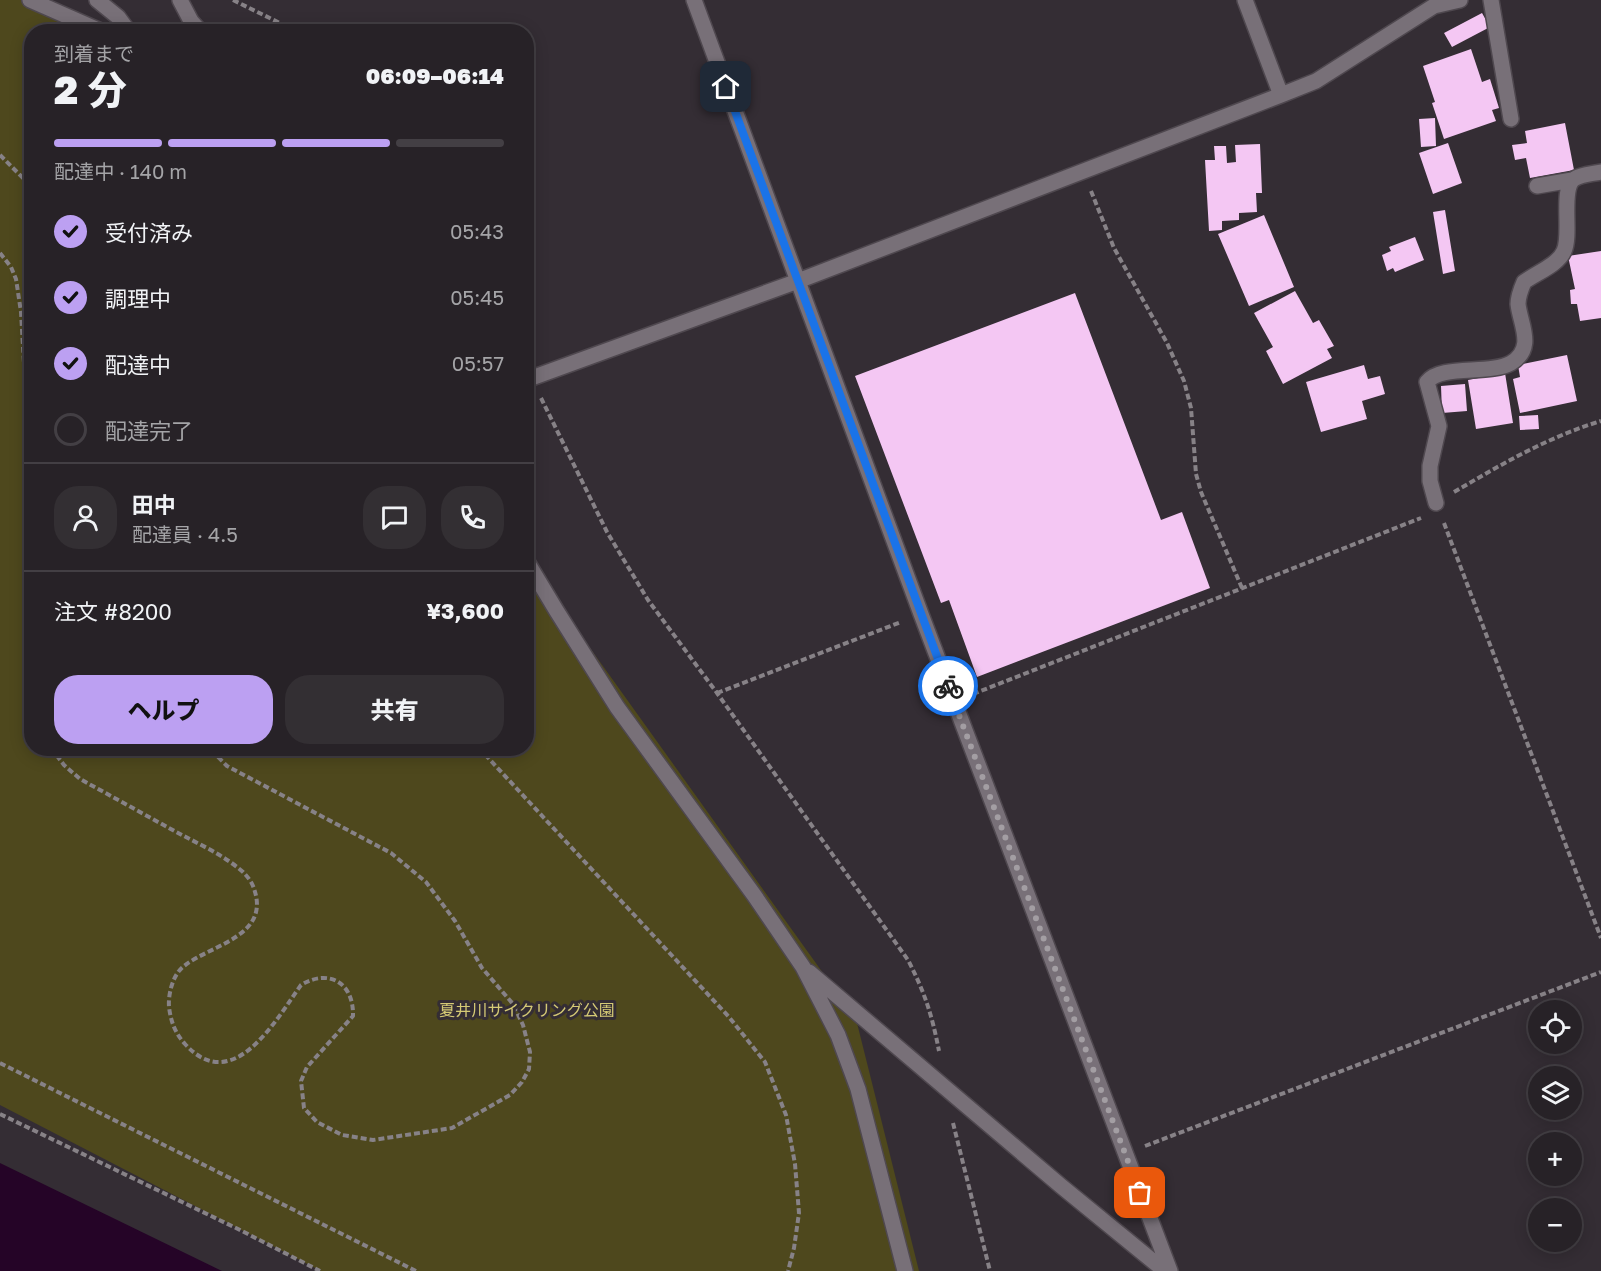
<!DOCTYPE html>
<html lang="ja">
<head>
<meta charset="utf-8">
<style>
  :root { --surface:#272227; --page:#332f33; --text:#f1f3f6; --muted:#a4a4a7; --line:#433f44; --accent:#bca0f2 }
  body { margin:0; font-family:"Golos Text","Noto Sans JP",sans-serif; background:var(--page); color:var(--text); height:100vh; display:flex; flex-direction:column; font-size:22px; white-space:nowrap }
  * { box-sizing:border-box; margin:0 }
  p { font-size:20px; color:var(--muted) }
  .icon { flex:none; width:33px; height:33px; fill:none; stroke:currentColor; stroke-width:2; stroke-linecap:round; stroke-linejoin:round }
  .map { position:relative; flex:1; overflow:hidden }
  .side { position:absolute; left:24px; top:24px; width:510px; height:732px; display:flex; flex-direction:column; background:var(--surface); border-radius:24px; box-shadow:0 3px 15px #0003,0 0 0 2px var(--line) }
  .side>* { flex:none }
  .tools { position:absolute; left:1528px; top:1000px; display:grid; gap:12px }
  .tools a { display:grid; place-items:center; width:54px; height:54px; border-radius:50%; background:var(--surface); box-shadow:0 3px 15px #0003,0 0 0 2px var(--line); font-size:30px }
  .pin { position:absolute; display:grid; place-items:center; width:51px; height:51px; color:#fff; margin:-26px; border-radius:12px; box-shadow:0 3px 9px #0006 }
  .courier { position:absolute; display:grid; place-items:center; width:60px; height:60px; margin:-30px; border:4px solid #1a73e8; border-radius:50%; background:#fff; color:#222; box-shadow:0 2px 8px #0007 }
  .headline em { font-style:normal; font-weight:800 }
  .headline div { display:flex; flex-direction:column-reverse }
  .headline { display:flex; align-items:center; justify-content:space-between; height:102px; padding:0 30px }
  h1 { font-size:39px; font-weight:800; line-height:45px }
  .bar { display:grid; grid-template-columns:repeat(4,1fr); gap:9px 6px; align-content:center; height:72px; padding:0 30px }
  .bar i { height:8px; border-radius:4px; background:var(--line) }
  .bar .on { background:var(--accent) }
  .bar p { grid-column:span 4 }
  .line { display:flex; align-items:center; gap:15px; padding:0 30px; border-top:2px solid var(--line) }
  .line div { flex:1 }
  .round { display:grid; place-items:center; flex:none; width:63px; height:63px; border-radius:24px; background:var(--page) }
  ol { padding:0 30px; list-style:none }
  li { display:flex; align-items:center; gap:18px; height:66px }
  li p { margin-inline-start:auto }
  li .icon { padding:6px; border-radius:50%; background:var(--accent); color:#111; stroke-width:4 }
  li:last-child { color:var(--muted) }
  li i { width:33px; height:33px; border:3px solid var(--line); border-radius:50% }
  .primary-button { display:flex; gap:12px; margin-top:auto; padding:12px 30px }
  .primary-button a { flex:1; height:69px; border-radius:24px; background:var(--accent); color:#111; font-size:24px; font-weight:800; line-height:69px; text-align:center }
  .primary-button a+a { background:var(--page); color:var(--text) }
  .map>svg:first-child { display:block }
</style>
</head>
<body>
<div class="map">
<svg width="1601" height="1271" viewBox="0 0 1601 1271">
  <rect width="100%" height="100%" fill="#342d34"/>
  <path fill="#4e481d" d="M0,0h30l27,12 71,19 -96,1v716h494l1,-206 30,60 299,417 63,252h-598l-321,-166z"/>
  <path fill="#250427" d="M0,1163l222,108h-222z"/>
  <path fill="#f4c7f3" d="M1482,13l8,14 -38,20 -8,-14z
    M1471,49l11,33 8,-3 9,29 -7,2 4,11 -52,18 -12,-36 3,-1 -12,-36z
    M1435,118l1,28 -15,1 -2,-28z
    M1565,123l9,47 -44,8 -4,-20 -11,2 -3,-15 15,-2 -2,-12z
    M1448,143l14,40 -29,11 -14,-41z
    M1260,144l2,49h-6l1,19 -18,1v7l-17,1v9l-13,1 -4,-71h10l-1,-14h12l1,17 9,-1 -1,-17z
    M1445,210l10,61 -12,3 -10,-62z
    M1264,215l30,72 -45,19 -31,-72z
    M1415,237l9,23 -29,12 -2,-4 -6,3 -5,-16 9,-4 -2,-4z
    M1601,251v67l-21,3 -3,-17h-6l-1,-14 5,-1 -7,-33z
    M1295,291l18,32 6,-3 15,26 -7,3 5,9 -49,26 -17,-33 7,-4 -19,-34z
    M1075,293l86,227 21,-8 28,76 -233,89 -28,-77 -8,3 -86,-227z
    M1567,355l10,46 -57,12 -7,-34 7,-2 -2,-12z
    M1364,365l4,14 12,-3 5,18 -23,7 5,18 -46,13 -15,-50z
    M1505,373l8,50 -37,6 -8,-49z
    M1465,384l2,27 -25,2 -1,-27z
    M1538,415l1,14 -19,1 -1,-14z"/>
  <g fill="none" stroke-linecap="round" stroke-linejoin="round">
    <g stroke="#4f484f" stroke-width="18">
      <path id="street" d="M30,0l73,32
        M97,0l21,17 11,15
        M180,0l11,21 10,11
        M694,0l227,614 249,657
        M1245,0l36,95
        M1491,0l20,119
        M1537,186l35,-6
        M526,380l272,-99 483,-186 35,-14 118,-75 26,-6
        M1436,503l-6,-22v-15l9,-40 -12,-44c13,-18 63,-7 84,-19 25,-15 9,-39 7,-59 0,-8 3,-15 6,-22 12,-9 34,-17 40,-31 8,-17 -4,-62 10,-72 8,-5 18,-5 27,-7
        M526,560l30,50 61,97 137,188 49,72 35,68 20,54 47,182
        M809,972l252,214 104,85"/>
    </g>
    <path stroke="#878287" stroke-width="4" stroke-dasharray="6 3" stroke-linecap="butt" d="M233,0l65,32
      M0,155l32,32
      M1091,191l23,57 53,95 17,38 7,27 5,66 5,18 41,96
      M0,253l11,14 5,12 5,33 11,189
      M541,398l66,134 41,68 69,93 191,267c17,33 24,55 31,91
      M1454,492c48,-28 94,-55 147,-71
      M1444,523l157,415
      M717,693l184,-71
      M973,694l448,-176
      M51,748l13,17 16,14c33,18 67,37 100,55 21,11 45,22 63,38 4,4 8,9 10,14 20,50 -41,58 -69,80 -11,8 -16,28 -15,41 2,15 6,26 16,37 48,53 91,-24 116,-59 28,-17 53,-2 52,31l-46,51 -6,14 3,27 13,14 25,13 31,5 79,-12 58,-33 12,-13 7,-13 1,-17 -7,-27 -10,-21 -31,-36 -27,-47 -29,-39 -35,-29 -164,-87 -18,-18
      M479,748l250,269 36,45 21,53 9,49 4,49 -5,35 -6,23
      M0,1063l416,208
      M0,1114l238,115 82,42
      M953,1123l37,148
      M1145,1146l456,-174"/>
    <use href="#street" stroke="#787078" stroke-width="15"/>
  </g>
  <g fill="none" stroke-linecap="round" stroke-linejoin="round">
    <path stroke="#a39ea3" stroke-width="6" stroke-dasharray="0 10.8" d="M948,686l192,507"/>
    <path stroke="#1a73e8" stroke-width="8" d="M726,87l222,599"/>
  </g>
  <g text-anchor="middle" dominant-baseline="central" stroke-width="6" stroke-linejoin="round" paint-order="stroke">
    <g font-size="16" fill="#d5ca75" stroke="#342d34">
      <text x="527" y="1010">夏井川サイクリング公園</text>
    </g>
  </g>
</svg>
<div class="tools">
<a><svg class="icon" aria-label="locate" viewBox="0 0 24 24"><circle cx="12" cy="12" r="6"/><path d="M12 2v4M12 18v4M2 12h4M18 12h4"/></svg></a>
<a><svg class="icon" aria-label="layers" viewBox="0 0 24 24"><path d="M12 4l9 5-9 5-9-5zM3 14l9 5 9-5"/></svg></a>
<a>+</a>
<a>−</a>
</div>
<div class="pin" style="left:1140px;top:1193px;background:#ea580c"><svg class="icon" aria-label="bag" viewBox="0 0 24 24"><path d="M5 8h14l-1 12H6zM9 8a3 3 0 0 1 6 0"/></svg></div>
<div class="pin" style="left:726px;top:87px;background:#1f2937"><svg class="icon" aria-label="home" viewBox="0 0 24 24"><path d="M3 11l9-7 9 7M6 9v11h12V9"/></svg></div>
<div class="courier" style="left:948px;top:686px"><svg class="icon" aria-label="bike" viewBox="0 0 24 24"><circle cx="6" cy="16" r="4"/><circle cx="18" cy="16" r="4"/><path d="M6 16l4-8h5l3 8M10 8l3 8H6M13 5h3"/></svg></div>
<section class="side">
<div class="headline"><div><h1>2 分</h1><p>到着まで</p></div><em>06:09–06:14</em></div>
<div class="bar"><i class="on"></i><i class="on"></i><i class="on"></i><i></i><p>配達中 · 140 m</p></div>
<ol>
<li><svg class="icon" aria-label="check" viewBox="0 0 24 24"><path d="M5 12l5 5 9-10"/></svg>受付済み<p>05:43</p></li>
<li><svg class="icon" aria-label="check" viewBox="0 0 24 24"><path d="M5 12l5 5 9-10"/></svg>調理中<p>05:45</p></li>
<li><svg class="icon" aria-label="check" viewBox="0 0 24 24"><path d="M5 12l5 5 9-10"/></svg>配達中<p>05:57</p></li>
<li><i></i>配達完了</li>
</ol>
<div class="line" style="height:108px"><a class="round"><svg class="icon" aria-label="person" viewBox="0 0 24 24"><circle cx="12" cy="8" r="4"/><path d="M4 21q1-7 8-7t8 7"/></svg></a><div><b>田中</b><p>配達員 · 4.5</p></div><a class="round"><svg class="icon" aria-label="chat" viewBox="0 0 24 24"><path d="M4 5h16v11H9l-5 4z"/></svg></a><a class="round"><svg class="icon" aria-label="phone" viewBox="0 0 24 24"><path d="M5 4h4l2 5-3 2q2 4 5 5l2-3 5 2v4C11 20 4 13 5 4z"/></svg></a></div>
<div class="line" style="height:78px"><div>注文 #8200</div><b>¥3,600</b></div>
<div class="primary-button"><a>ヘルプ</a><a>共有</a></div>
</section>
</div>
</body>
</html>
